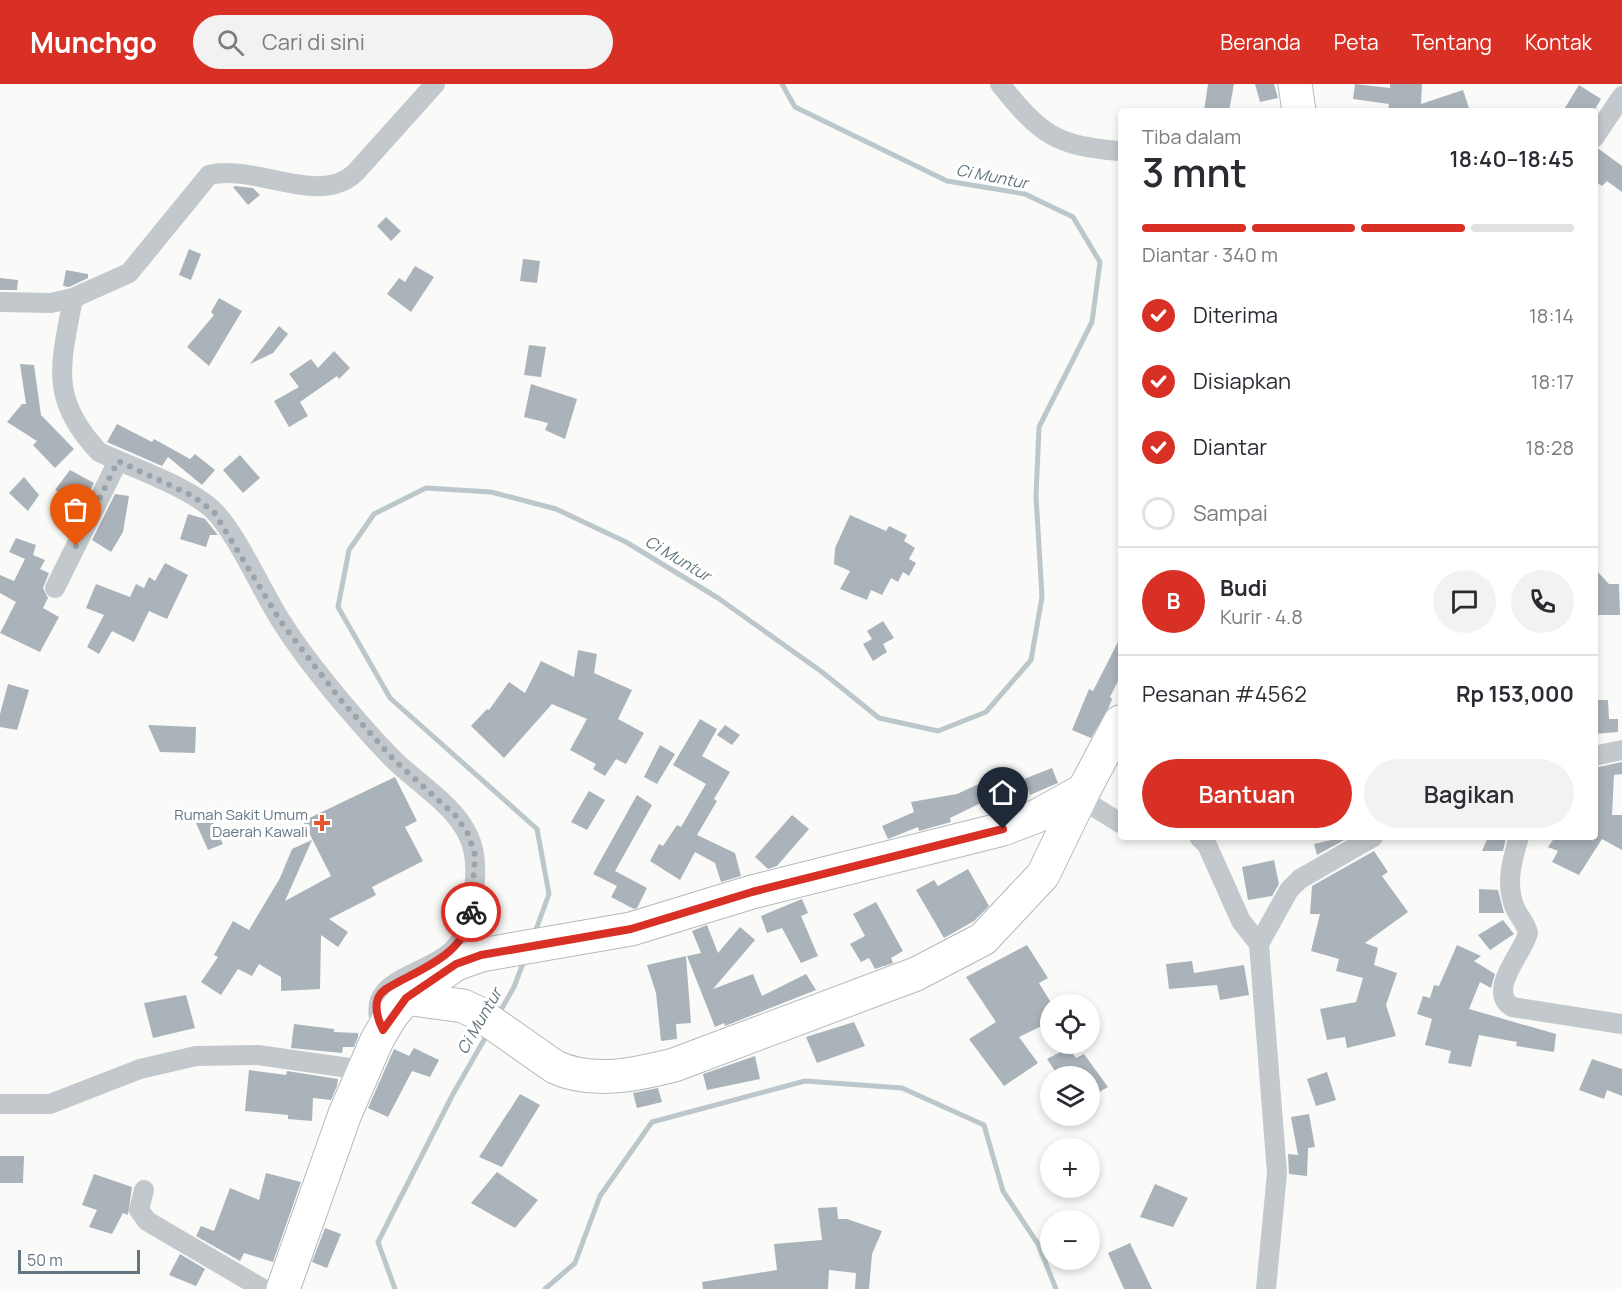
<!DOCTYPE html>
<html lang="id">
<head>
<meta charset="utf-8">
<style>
  :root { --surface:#fff; --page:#f2f2f3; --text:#2b2b33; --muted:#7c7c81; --line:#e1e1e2; --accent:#d93025 }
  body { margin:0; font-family:Manrope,sans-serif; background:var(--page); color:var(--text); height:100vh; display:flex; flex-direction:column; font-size:22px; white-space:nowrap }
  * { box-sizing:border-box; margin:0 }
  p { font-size:20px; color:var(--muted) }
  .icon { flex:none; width:33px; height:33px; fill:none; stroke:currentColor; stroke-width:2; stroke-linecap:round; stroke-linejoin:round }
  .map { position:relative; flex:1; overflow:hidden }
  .sheet { position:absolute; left:1118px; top:24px; width:480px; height:732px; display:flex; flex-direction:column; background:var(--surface); border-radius:6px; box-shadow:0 3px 9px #0003 }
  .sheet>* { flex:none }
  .fabs { position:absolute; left:1040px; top:910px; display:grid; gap:12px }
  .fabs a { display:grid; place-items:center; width:60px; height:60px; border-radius:50%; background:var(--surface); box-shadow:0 3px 9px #0003; font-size:30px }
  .scale { position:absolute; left:18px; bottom:15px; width:122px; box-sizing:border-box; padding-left:6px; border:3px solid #657683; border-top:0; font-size:16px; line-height:21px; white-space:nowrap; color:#657683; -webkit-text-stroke:4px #fff; paint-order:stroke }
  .pin { position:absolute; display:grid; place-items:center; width:51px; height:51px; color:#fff; margin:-62px -26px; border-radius:50% 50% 50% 0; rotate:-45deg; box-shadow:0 0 6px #0007 }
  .pin .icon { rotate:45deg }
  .courier { position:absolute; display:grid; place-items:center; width:60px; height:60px; margin:-30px; border:4px solid #d93025; border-radius:50%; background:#fff; color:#222; box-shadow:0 2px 8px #0007 }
  .head em { font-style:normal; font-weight:600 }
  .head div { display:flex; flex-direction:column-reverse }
  .head { display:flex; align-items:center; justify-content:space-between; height:102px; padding:0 24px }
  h1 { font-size:39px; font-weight:600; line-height:45px }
  .bar { display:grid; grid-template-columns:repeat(4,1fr); gap:9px 6px; align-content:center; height:72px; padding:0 24px }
  .bar i { height:8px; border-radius:4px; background:var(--line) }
  .bar .selected { background:var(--accent) }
  .bar p { grid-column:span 4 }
  .line { display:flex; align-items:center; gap:15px; padding:0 24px; border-top:2px solid var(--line) }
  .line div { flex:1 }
  .round { display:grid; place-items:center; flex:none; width:63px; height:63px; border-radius:32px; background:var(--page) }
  ol { padding:0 24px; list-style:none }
  li { display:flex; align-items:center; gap:18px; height:66px }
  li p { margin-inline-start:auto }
  li .icon { padding:6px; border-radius:50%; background:var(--accent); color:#fff; stroke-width:4 }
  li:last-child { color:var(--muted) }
  li i { width:33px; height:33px; border:3px solid var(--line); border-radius:50% }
  .button { display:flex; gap:12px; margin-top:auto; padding:12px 24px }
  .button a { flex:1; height:69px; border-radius:36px; background:var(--accent); color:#fff; font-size:24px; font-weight:600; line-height:69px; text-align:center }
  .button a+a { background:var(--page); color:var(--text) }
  header { display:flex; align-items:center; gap:36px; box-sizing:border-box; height:84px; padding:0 30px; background:var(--accent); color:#fff }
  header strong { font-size:28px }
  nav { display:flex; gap:33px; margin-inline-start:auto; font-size:21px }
  .search { width:420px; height:54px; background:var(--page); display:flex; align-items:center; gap:15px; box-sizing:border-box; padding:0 21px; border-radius:33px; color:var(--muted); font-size:22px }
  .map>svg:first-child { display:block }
</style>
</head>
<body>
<header>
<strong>Munchgo</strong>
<div class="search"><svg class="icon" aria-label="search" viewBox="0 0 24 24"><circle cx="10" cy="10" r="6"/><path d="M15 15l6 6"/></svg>Cari di sini</div>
<nav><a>Beranda</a><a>Peta</a><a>Tentang</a><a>Kontak</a></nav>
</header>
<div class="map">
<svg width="1622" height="1205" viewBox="0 0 1622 1205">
  <rect width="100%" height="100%" fill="#fafaf8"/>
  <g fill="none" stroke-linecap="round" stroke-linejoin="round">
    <path stroke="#bbc7cb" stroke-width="5" d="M534,851l15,-41 -12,-65 -147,-131 -52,-91 11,-57 25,-36 52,-26 65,4 65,17 70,33 92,56 104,74 57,46 59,13 48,-19 45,-52 11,-63 -6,-101 3,-69 53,-105 8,-60 -27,-45 -48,-23 -78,-13 -152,-74 -13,-23
      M498,931l16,-28 11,-29
      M395,1205l-17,-47 75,-148 35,-61
      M545,1205l30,-26 25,-67 52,-74 153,-41 97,7 82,37 19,66 35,53 18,45"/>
  </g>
  <path fill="#aab3b9" d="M1208,0h26l-5,27h-25z
    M1255,0h19l4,14 -18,4z
    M1355,0l35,4v-4h32l-1,20 42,-14 7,21h-82l1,-7 -36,-5z
    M1579,1l22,14 -7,12h-31z
    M1599,65l23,17v26l-15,-11 -5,5 -8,-5v-31z
    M235,102l18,2 7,7 -12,10 -15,-18z
    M386,133l15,14 -10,10 -14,-15z
    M189,165l12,5 -10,26 -12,-5z
    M523,175l17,2 -3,22 -17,-2z
    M415,182l19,11 -23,35 -24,-18 12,-16 6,4z
    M66,186l22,4v4l-19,9 -6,-1z
    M0,194l18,2 -1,10h-17z
    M219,214l23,13 -33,55 -22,-19 27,-32 -3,-3z
    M279,242l9,8 -15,19 -23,11z
    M529,261l17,2 -5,30 -17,-2z
    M334,267l16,17 -11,11 -2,-3 -37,26 8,14 -19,11 -15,-26 25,-14 -10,-13 22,-15 7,9z
    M20,280l14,1 7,50 33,34 -19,19 -22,-23 4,-4 -30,-19 15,-18h4z
    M531,300l46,15 -12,40 -20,-9 3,-7 -24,-6z
    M117,340l35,18 2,-3 36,20 5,-5 20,16 -13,15 -34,-28 -6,9 -55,-24z
    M240,371l20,23 -17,15 -20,-23z
    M70,386l24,13 -16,32 -11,-5 7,-9 -19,-11z
    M24,393l15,18 -11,16 -19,-18z
    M115,410l14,2 -6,36 -12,20 -19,-12z
    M188,430l17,5 13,16h-8l-4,12 -26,-8z
    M850,431l36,16 3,-5 18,9 -3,6 11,7 -6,11 7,4 -7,13 -6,-4 -5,10 -7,-4 -9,17 -11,-5 -4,10 -27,-11 10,-18 -16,-7 1,-16z
    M16,454l20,7 -3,10 12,5 -5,9 9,4 -6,15 5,10 -5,10 16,9 -19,35 -40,-19 16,-31 -16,-9v-18l14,6 11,-22 -16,-7z
    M165,479l23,12 -21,44 -18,-8 -15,31 -22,-11 -13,23 -12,-7 17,-32 -18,-7 10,-24 34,13 6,-13 8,4 5,-11 6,4z
    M1595,485l14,15h10l1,31h-24z
    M883,537l11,17 -11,6 4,8 -14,9 -10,-17 9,-5 -5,-8z
    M1120,554v39l-10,20 2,2 -3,8 -18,31 -19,-8 17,-41 4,2z
    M578,566l19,4 -3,19 38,17 -14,29 26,14 -18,31 -10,-5 -11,17 -12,-7 3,-5 -26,-14 17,-31 -35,-15 -48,54 -33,-32 16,-17 2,1 20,-28 16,11 16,-32 33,16z
    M8,600l21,6 -12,40 -17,-3v-13z
    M1594,616h14l1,19h9v13l-24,2z
    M700,635l17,10 -15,27 28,16 -16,27 3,2 -20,34 38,18 6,23 -20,6 -6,-19 -20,-11 -15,28 -30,-19 9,-17 4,2 14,-21 4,2 25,-43 -33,-19z
    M148,641l48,2 -1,26 -35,-1z
    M725,641l15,10 -8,10 -15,-10z
    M660,661l15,9 -18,30 -13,-7z
    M1622,678v12l-8,1 -2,40h10v35l-20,-11 -23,36 -27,-13 6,-11 -10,-4 7,-10h43l-4,-2v-67z
    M1052,684l6,15 -28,12 -6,-16z
    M1009,686l7,16 -66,32 1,4 -32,9 -1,-4 -30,12 -6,-13 32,-14 -3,-10 46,-8z
    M395,693l22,44 -12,6 18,34 -51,26 4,8 -47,24 19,13 -10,15 -17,-12 -1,54 -39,2v-14l-22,-13 -7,12 -14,-7 -17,26 -20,-13 17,-25 -4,-2 19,-34 16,9 31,-52 12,-29 20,-9 -27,61 46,-25 -28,-55z
    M589,707l16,9 -18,30 -16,-8z
    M637,711l15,10 -37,66 32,17 -10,20 -3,1 -23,-12 6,-11 -24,-12z
    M792,731l17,14 -32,37 -9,3 -13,-12z
    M210,732l13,28 -15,6 -12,-27z
    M1344,753v3l-27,15 -3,-11z
    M1488,753h18l-3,14h-21z
    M1374,767l14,21 -6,4 26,36 -43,31 13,5 -4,17 23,8 -11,32 10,31 -49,12 -2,-11 -18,3 -7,-31 36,-7 7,-24 -27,-7 3,-12 -28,-8 9,-37h-10l2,-28z
    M1274,776l5,24 -7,12 -24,4 -6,-33z
    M968,785l21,37 -15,15 -30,17 -28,-48 18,-10 4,6z
    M1479,805l19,1 6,23h-25z
    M802,815l6,14 -7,3 17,40 -17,7 -19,-35 -15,5 -6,-17z
    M876,818l27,49 -12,7 2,5 -18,6 -6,-11 -8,4 -11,-18 15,-8 -12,-22z
    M1503,836l11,14 -24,16 -12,-15z
    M707,841l11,28 22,-26 15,13 -42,49 40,-15 9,22 44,-22 10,16 -91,36 -1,-3 -9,4 -28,-71 14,-3 -9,-22z
    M1027,861l21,33 -9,5 11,18v21l-31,15 19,26 -34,23 -35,-47 27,-17 -30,-45z
    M1457,861l24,11 -7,5 21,13 -4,14 -11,-6 -11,27 87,25 -2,18 -38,-6 1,-4 -38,-7 -8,32 -23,-4 3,-12 -26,-6 7,-26 -15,-5 6,-18 7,2 4,-13 5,1z
    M686,872l5,67 -15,1 1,15 -16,2 -5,-48 -9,-28z
    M1192,877l2,12 50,-8 5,30 -29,5 -3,-15 -48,4 -3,-25z
    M186,911l9,33 -42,10 -9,-35z
    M854,938l11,24 -48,17 -11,-26z
    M294,940l40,5v3l24,1v4l-4,10h-11l-1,6 -51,-5z
    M414,964l25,12 -9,17 -18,-6 -24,46 -20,-9 26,-59 15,7z
    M1068,964l8,10 8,-4 24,33 -19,11v-21h-30l-12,-18z
    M755,972l5,23 -53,11 -4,-16z
    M1592,975l30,10v27l-15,-6 -3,9 -25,-9z
    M249,986l37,5 1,-4 51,8 -1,7 -6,14 -18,-2 -1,23 -24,-2v-4l-43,-4z
    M1327,988l9,28 -20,6 -9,-27z
    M658,1004l4,14 -25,6 -4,-15z
    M520,1010l20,11 -38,62 -23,-10z
    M1309,1030l6,33 -7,1 -1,28 -18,-2 -1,-20 10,1 -7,-38z
    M0,1072h24l-1,27h-23z
    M497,1088l41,28 -23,28 -44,-25z
    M266,1089l35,9 -28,80 -29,-9 -4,8 -44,-25 5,-10 13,5 16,-43 29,12z
    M94,1090l38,13 -4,28 -5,-2 -11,21 -23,-7 8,-17 -15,-5z
    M1155,1100l33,14 -15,29 -33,-10z
    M837,1123l1,12h9l35,12 -10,23 -3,35h-14l1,-16 -27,-3 -1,19h-125l-1,-7 75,-12 -3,-26 48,-4 -4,-32z
    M325,1144l16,6 -14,34 -15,-6z
    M1130,1159l22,46h-28l-16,-36z
    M180,1170l25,15 -9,17 -27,-11z"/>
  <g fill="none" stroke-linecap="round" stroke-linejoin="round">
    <g stroke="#b4b9bd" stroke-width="35">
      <path id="highway" d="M1295,0l4,27
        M406,914l57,8 15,7 77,54c37,17 80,8 119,-2l242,-91 67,-35 60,-64 41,-85 36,-68
        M283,1205l62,-175 32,-74 14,-24 15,-18 50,-34 25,-9 150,-26 121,-37 251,-63 34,-13 47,-26"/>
    </g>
    <path stroke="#c3c8cc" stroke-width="20" d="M1000,0c40,50 55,62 120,67
      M1594,54l28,-42
      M73,214c-12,66 -25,100 26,154 32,15 88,34 113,57 25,24 49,81 69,112 22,35 50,69 77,100 12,14 24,27 37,40 24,23 59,44 73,74 7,14 8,29 7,44 -1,21 -3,48 -17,65 -26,34 -99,31 -75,86
      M0,218l51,1 22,-5 56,-25 80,-98c44,-12 110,32 146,-2l80,-89
      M55,504l63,-127
      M1594,672l28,-6
      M1080,714l40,25
      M1199,753l8,8 34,76 18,23 30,-54 11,-11 73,-42
      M1519,753c-7,23 -14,47 -4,71 4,9 11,15 13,25 -4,19 -42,57 -16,74l110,17
      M1259,860l18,229 -11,116
      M0,1020h50l90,-35 56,-13 62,-1 105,15
      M144,1106l-5,20 8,11 116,68"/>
    <use href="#highway" stroke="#fff" stroke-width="33"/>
  </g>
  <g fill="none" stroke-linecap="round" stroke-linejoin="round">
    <path stroke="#99a4ac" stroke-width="6" stroke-dasharray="0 10.8" d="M76,462l42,-85 75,35 21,16 67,110 59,77 55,62 61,55 12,18 7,21 -4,57"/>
    <path stroke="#d93025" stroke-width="8" d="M471,828c-5,38 -40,53 -71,69 -8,5 -18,8 -22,17 -4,11 0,22 5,32l23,-32 50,-34 25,-9 150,-26 121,-37 251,-63"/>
  </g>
  <path fill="#e4572e" stroke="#fff" stroke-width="2" d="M319 730h6v6h6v6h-6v6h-6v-6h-6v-6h6z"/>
  <g text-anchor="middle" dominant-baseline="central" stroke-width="6" stroke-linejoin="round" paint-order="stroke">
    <g font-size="15" fill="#657683" stroke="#fff" text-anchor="end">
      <text x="308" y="730">Rumah Sakit Umum<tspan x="308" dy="17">Daerah Kawali</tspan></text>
    </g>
    <g font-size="16" font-style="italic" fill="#60757c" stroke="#fff">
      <text transform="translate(992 92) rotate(11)">Ci Muntur</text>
      <text transform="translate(678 474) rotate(31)">Ci Muntur</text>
      <text transform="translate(479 937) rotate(-60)">Ci Muntur</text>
    </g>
  </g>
</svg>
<div class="fabs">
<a><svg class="icon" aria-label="locate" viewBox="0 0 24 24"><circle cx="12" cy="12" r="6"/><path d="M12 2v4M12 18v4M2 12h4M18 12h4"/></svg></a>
<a><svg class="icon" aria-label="layers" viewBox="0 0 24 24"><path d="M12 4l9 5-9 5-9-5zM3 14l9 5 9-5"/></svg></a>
<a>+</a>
<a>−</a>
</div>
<div class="scale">50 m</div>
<div class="pin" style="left:76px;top:462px;background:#ea580c"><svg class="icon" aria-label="bag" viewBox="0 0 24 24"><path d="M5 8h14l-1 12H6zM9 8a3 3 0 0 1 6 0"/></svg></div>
<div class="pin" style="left:1003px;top:745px;background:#1f2937"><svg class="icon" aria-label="home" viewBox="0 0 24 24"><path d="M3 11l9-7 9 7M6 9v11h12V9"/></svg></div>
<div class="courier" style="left:471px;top:828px"><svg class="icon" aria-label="bike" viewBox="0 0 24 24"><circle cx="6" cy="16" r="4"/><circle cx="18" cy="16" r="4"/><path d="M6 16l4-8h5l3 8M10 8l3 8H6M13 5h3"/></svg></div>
<section class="sheet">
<div class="head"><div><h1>3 mnt</h1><p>Tiba dalam</p></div><em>18:40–18:45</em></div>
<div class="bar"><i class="selected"></i><i class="selected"></i><i class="selected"></i><i></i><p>Diantar · 340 m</p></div>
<ol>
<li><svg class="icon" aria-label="check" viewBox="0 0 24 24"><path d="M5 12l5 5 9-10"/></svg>Diterima<p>18:14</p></li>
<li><svg class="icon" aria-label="check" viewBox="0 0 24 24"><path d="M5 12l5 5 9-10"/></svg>Disiapkan<p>18:17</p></li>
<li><svg class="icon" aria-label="check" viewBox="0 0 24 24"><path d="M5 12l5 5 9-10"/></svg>Diantar<p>18:28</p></li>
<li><i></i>Sampai</li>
</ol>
<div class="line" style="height:108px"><b class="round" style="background:var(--accent);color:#fff">B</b><div><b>Budi</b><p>Kurir · 4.8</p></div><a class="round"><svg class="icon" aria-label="chat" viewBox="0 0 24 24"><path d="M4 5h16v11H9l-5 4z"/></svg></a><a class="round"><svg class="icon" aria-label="phone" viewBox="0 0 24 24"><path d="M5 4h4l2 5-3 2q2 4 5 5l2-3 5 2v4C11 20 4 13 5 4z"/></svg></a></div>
<div class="line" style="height:78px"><div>Pesanan #4562</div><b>Rp 153,000</b></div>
<div class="button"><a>Bantuan</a><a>Bagikan</a></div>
</section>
</div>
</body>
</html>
